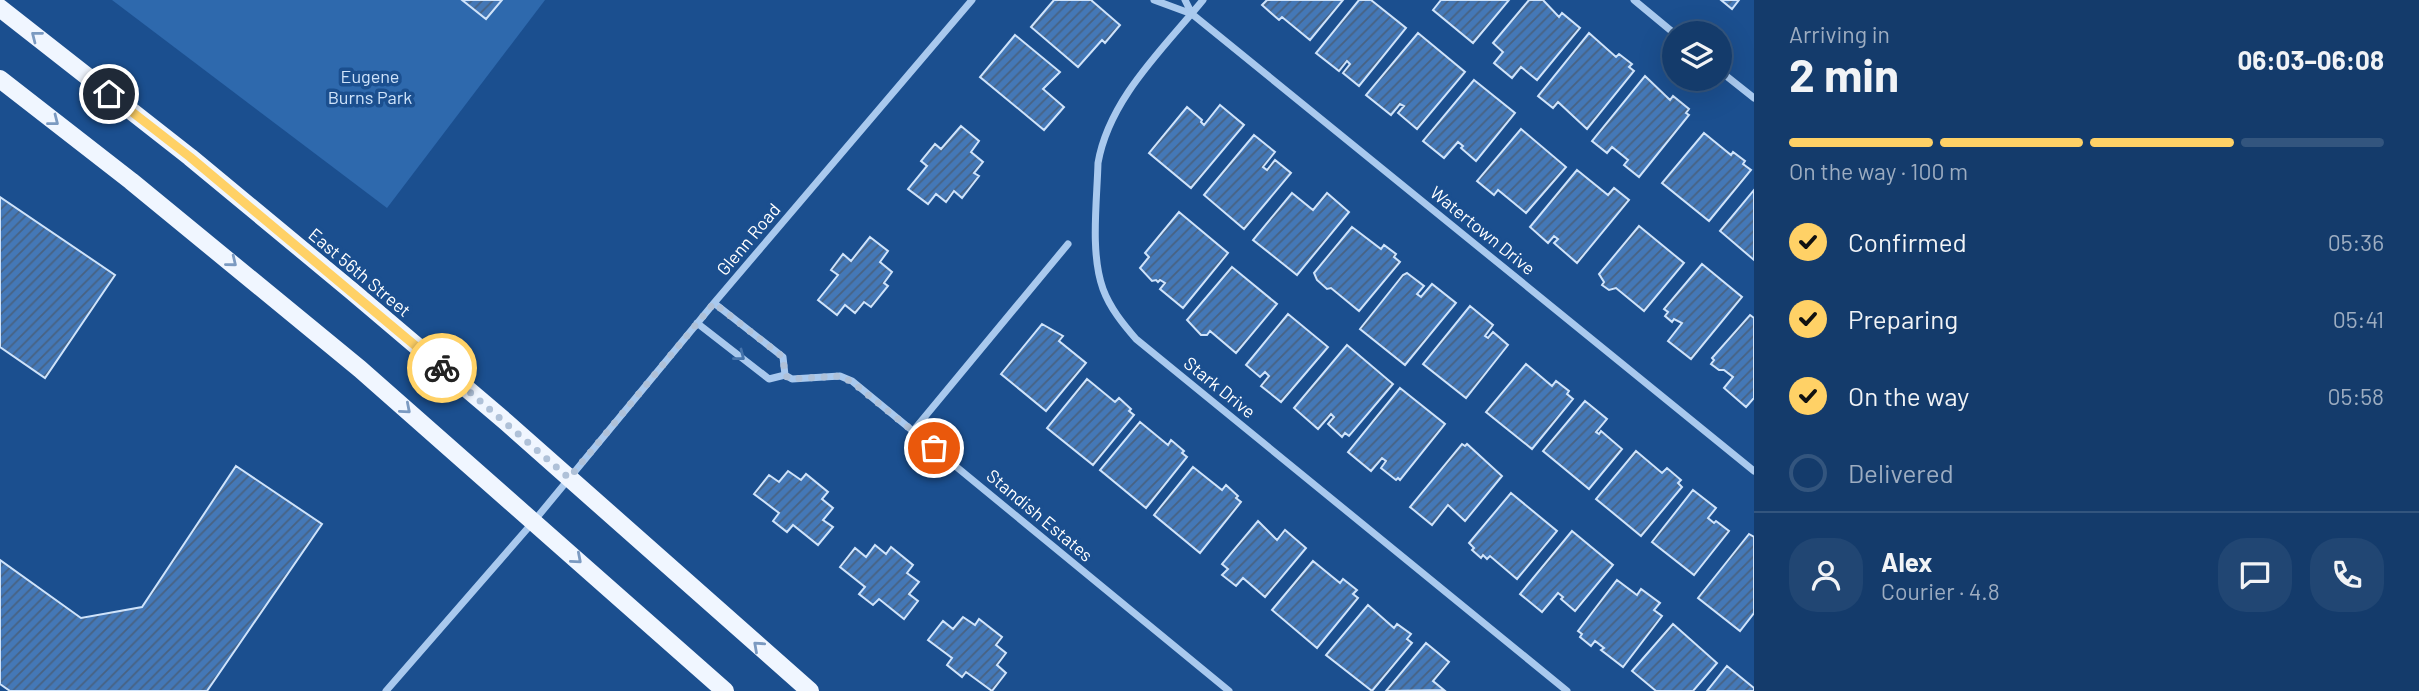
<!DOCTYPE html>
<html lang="en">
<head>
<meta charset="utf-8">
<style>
  :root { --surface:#143b6b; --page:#214673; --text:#f1f3f6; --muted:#9dadc1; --line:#33557e; --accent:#ffd166 }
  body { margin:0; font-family:Barlow,sans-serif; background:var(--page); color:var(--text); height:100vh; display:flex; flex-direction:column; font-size:26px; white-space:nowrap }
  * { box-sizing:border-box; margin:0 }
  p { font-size:23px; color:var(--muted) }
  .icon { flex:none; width:38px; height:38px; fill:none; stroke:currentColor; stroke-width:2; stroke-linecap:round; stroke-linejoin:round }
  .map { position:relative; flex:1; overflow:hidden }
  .side { display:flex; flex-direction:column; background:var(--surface); width:665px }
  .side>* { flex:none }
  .controls { position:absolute; left:1662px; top:21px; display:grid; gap:14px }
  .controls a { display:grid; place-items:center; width:70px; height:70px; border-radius:50%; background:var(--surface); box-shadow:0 7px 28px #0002,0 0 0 2px var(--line); font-size:35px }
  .pin { position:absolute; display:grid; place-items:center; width:60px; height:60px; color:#fff; margin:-30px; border:4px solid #fff; border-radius:50%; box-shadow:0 2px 7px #0007 }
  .courier { position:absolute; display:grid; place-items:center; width:70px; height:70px; margin:-35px; border:5px solid #ffd166; border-radius:50%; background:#fff; color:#222; box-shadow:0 2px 9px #0007 }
  .head em { font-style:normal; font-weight:700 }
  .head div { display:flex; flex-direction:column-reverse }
  .head { display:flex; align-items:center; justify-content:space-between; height:119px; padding:0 35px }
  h1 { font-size:46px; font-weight:700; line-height:52px }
  .bar { display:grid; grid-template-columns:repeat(4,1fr); gap:10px 7px; align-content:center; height:84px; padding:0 35px }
  .bar i { height:9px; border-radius:5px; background:var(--line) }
  .bar .selected { background:var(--accent) }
  .bar p { grid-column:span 4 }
  .line { display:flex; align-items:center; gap:18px; padding:0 35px; border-top:2px solid var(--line) }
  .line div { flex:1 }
  .round { display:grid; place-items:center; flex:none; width:74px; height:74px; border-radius:28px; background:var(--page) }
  ol { padding:0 35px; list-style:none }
  li { display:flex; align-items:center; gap:21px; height:77px }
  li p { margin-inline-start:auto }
  li .icon { padding:7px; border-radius:50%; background:var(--accent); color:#111; stroke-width:4 }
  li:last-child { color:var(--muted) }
  li i { width:38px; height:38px; border:4px solid var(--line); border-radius:50% }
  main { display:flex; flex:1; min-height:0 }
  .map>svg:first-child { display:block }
</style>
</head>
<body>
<main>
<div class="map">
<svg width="1754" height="691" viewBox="0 0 1754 691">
  <defs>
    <pattern id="building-hatch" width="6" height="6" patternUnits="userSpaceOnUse" patternTransform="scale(1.75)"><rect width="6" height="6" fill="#4478b7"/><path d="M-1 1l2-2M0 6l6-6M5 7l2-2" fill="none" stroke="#486282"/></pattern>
  </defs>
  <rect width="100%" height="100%" fill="#1b4f8f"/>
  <path fill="#2e69ad" d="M112,0h433l-158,208z"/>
  <path fill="url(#building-hatch)" stroke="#cfe3fa" stroke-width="2" d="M462,0h40l-16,19z
    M1054,0h37l29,25 -15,18 -3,-3 -24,27 -47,-40z
    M1267,0h76l-33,40 -28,-23 -3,3 -17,-15z
    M1359,0h12l35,28 -47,58 -16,-13 7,-9 -3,-3 -8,10 -23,-18z
    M1441,0h68l-36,43 -40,-33z
    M1529,0h14l16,17 3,-4 18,15 -43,52 -16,-13 -9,11 -18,-15 9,-11 -10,-9z
    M1721,0h18l-7,9z
    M1418,33l47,39 -48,57 -19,-16 6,-7 -4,-2 -9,11 -25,-20z
    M1589,33l27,24 3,-3 13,10 -3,3 5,4 -47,58 -29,-27 -5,6 -15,-12z
    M1015,35l45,37 -17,17 21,18 -20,23 -64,-53z
    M1645,76l25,24 3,-4 16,13 -3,4 3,2 -50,62 -15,-12 4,-5 -16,-13 -5,6 -15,-12z
    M1474,80l41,33 -39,48 -15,-13 2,-2 -5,-4 -14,16 -21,-17z
    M1220,105l24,20 -53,63 -42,-35 38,-46 15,13 -1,2 3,3z
    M961,126l18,15 -8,11 12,10 -9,11 5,3 -17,22 -8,-7 -8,11 -10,-8 -8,10 -20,-15 19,-23 -6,-5 14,-17 6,5z
    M1521,129l45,38 -40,46 -28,-23 -4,5 -17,-14z
    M1704,133l27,22 2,-3 12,9 -2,3 8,6 -42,51 -47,-38z
    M1254,135l21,17 -12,15 4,3 8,-10 16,13 -47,56 -40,-34z
    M1577,170l31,25 6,-7 15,12 -52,63 -23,-20 4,-4 -4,-3 -6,7 -18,-16z
    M1754,190v70l-34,-29z
    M1292,193l21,17 14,-17 22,19 -52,63 -44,-35z
    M0,197l115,78 -70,103 -45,-31z
    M1179,212l49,41 -45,55 -23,-19 5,-6 -5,-3 -2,2 -2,-2 -4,1 -12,-13 9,-11 -4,-4z
    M1639,226l45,37 -40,48 -28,-23 -7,2 -7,-5 2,-3 -5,-8z
    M1352,227l29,22 3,-4 12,9 -2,3 6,5 -41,49 -28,-23 -4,1 -10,-9 -3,-7z
    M870,237l18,14 -8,11 12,10 -8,11 4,3 -17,21 -7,-5 -9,11 -10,-8 -8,10 -19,-15 20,-25 -7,-5 12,-16 8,7z
    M1702,264l40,33 -51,62 -23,-18 14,-18 -8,-4 -2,3 -7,-6 3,-4 -4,-3z
    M1232,267l45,37 -41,49 -26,-22 -3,4h-6l-14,-15z
    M1407,273l17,13 -7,8 4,3 11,-13 24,19 -51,62 -45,-36 43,-54z
    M1470,306l23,19 -8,11 3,2 5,-6 15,13 -42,53 -43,-34z
    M1288,314l40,33 -47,55 -20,-16 8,-10 -4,-4 -5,5 -14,-12z
    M1750,315l4,3v80l-8,9 -22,-19 9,-11 -9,-7h-5l-8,-6 3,-4 -2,-2z
    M1042,324l21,12 -4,5 27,22 -40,48 -45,-37z
    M1347,345l46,39 -44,52 -4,-3 -3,4 -14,-13 6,-7 -3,-3 -13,15 -24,-21z
    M1526,364l26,22 4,-5 13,10 -2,3 6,5 -41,50 -46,-37z
    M1087,379l28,23 4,-4 12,11 -2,2 5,4 -41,50 -46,-37z
    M1400,388l45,36 -45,56 -2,-2 -2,2 -15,-12 5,-7 -4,-3 -11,13 -23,-19z
    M1585,401l22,18 -11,13 3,2 2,-3 21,18 -33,40 -46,-38z
    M1140,422l28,23 3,-5 13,11 -2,2 5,4 -41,51 -46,-38z
    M1462,444l3,2 2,-2 35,32 -37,45 -17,-16 -16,20 -22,-18z
    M1636,451l26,22 5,-5 14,12 -3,3 4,4 -41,49 -45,-37z
    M236,466l86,58 -115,167h-197l-10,-7v-124l81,58 61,-11z
    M1193,467l29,23 4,-5 12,11 -2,2 5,4 -41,51 -46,-38z
    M788,471l13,9 5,-6 22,18 -6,7 11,9 -10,12 10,7 -15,18 -25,-20 -6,7 -14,-11 6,-8 -25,-19 15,-19 10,7z
    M1693,490l23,18 -8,10 6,5 2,-2 13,10 -35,44 -42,-33z
    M1511,493l46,38 -40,48 -27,-23 -3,3 -4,-4 -2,3 -9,-8 2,-2 -5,-5z
    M1258,521l19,19 8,-10 21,18 -41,49 -22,-19 -7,8 -14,-11 6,-6 -6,-5z
    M1572,531l41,34 -38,46 -14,-12 2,-2 -5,-4 -16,19 -22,-18z
    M1749,534l5,3v76l-14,18 -42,-33z
    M875,545l11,9 5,-7 22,18 -6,8 12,9 -10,12 9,7 -14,18 -25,-20 -6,6 -14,-11 6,-7 -25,-20 15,-19 11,9z
    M1313,561l27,22 3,-4 14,11 -4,4 5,4 -41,50 -45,-38z
    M1617,580l20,15 4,-6 19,14 -6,7 8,6 -39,51 -22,-17 3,-2 -9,-7 -4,5 -11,-9 2,-3 -4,-3z
    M1368,605l26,23 3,-4 14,10 -4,5 5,4 -40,48 -46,-36z
    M963,617l12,8 4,-6 23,18 -6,8 10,8 -9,12 9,8 -14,18 -26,-19 -4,5 -15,-12 5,-7 -24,-18 15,-19 10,8z
    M1673,624l44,39 -24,28h-37l-24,-20z
    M1426,643l23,19 -16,19 11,9 -58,1z
    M1727,666l27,22v3h-47z"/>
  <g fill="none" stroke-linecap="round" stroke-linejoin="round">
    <path stroke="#a9c9ee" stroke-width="7" d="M1154,0l38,14 562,457
      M1185,0l7,14
      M1203,0c-40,49 -94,99 -105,163 -1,38 -8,90 5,126 7,19 20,35 33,50l431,352
      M1634,0l41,34
      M1720,71l34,27
      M714,303l69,54 2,18
      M697,323l72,56 16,-4 7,4 48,-3 12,5 377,310
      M913,431l155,-187
      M386,691l148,-170 180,-218 258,-303"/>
    <path stroke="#f0f6ff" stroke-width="18" d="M0,8l190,149 163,135 153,130 304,269
      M0,79l131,102 229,188 365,322"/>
  </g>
  <defs><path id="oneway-chevron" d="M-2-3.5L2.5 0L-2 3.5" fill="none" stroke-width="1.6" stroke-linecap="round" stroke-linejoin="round" transform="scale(1.75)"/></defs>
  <g stroke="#7b9ac1">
    <use href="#oneway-chevron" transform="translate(36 36) rotate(-142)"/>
    <use href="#oneway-chevron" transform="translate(54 121) rotate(38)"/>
    <use href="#oneway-chevron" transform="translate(232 262) rotate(39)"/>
    <use href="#oneway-chevron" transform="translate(406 409) rotate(41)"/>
    <use href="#oneway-chevron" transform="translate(577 559) rotate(41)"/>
    <use href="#oneway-chevron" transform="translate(758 646) rotate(-138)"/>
  </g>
  <use stroke="#4674ac" href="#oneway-chevron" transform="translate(740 356) rotate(38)"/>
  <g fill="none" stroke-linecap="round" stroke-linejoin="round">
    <path stroke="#afc1d8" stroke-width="7" stroke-dasharray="0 12.6" d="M442,368l127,110 145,-175 69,54 2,19 7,3 48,-3 12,6 82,66"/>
    <path stroke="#ffd166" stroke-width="9" d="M109,94l81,63 252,211"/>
  </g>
  <g text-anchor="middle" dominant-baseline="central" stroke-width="7" stroke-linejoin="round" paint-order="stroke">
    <g font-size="18" fill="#cfe3fa" stroke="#1b4f8f">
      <text x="370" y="76">Eugene<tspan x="370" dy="21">Burns Park</tspan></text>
    </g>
    <g font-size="18" fill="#fff" stroke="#1b4f8f">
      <text transform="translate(1483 230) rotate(39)">Watertown Drive</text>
      <text transform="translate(748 239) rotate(-50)">Glenn Road</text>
      <text transform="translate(360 272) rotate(40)">East 56th Street</text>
      <text transform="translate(1220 387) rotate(39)">Stark Drive</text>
      <text transform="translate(1040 515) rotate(40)">Standish Estates</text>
    </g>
  </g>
</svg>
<div class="controls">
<a><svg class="icon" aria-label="layers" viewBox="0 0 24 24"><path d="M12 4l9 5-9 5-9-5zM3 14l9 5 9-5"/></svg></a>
</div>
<div class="pin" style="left:934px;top:448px;background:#ea580c"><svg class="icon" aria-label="bag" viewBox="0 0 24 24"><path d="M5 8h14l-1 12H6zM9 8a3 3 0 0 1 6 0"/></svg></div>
<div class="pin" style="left:109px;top:94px;background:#1f2937"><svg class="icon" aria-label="home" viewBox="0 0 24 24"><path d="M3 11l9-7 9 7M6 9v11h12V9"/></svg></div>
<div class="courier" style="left:442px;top:368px"><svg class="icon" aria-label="bike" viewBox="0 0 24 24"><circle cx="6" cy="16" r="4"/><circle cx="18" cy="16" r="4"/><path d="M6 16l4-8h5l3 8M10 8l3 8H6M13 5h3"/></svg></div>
</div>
<section class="side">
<div class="head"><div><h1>2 min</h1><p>Arriving in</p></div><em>06:03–06:08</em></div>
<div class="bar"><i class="selected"></i><i class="selected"></i><i class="selected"></i><i></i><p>On the way · 100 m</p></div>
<ol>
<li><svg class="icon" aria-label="check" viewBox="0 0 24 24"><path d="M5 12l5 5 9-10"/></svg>Confirmed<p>05:36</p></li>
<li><svg class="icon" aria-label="check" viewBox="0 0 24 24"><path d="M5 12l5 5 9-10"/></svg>Preparing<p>05:41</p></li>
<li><svg class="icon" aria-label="check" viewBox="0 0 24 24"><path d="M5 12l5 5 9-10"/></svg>On the way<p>05:58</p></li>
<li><i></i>Delivered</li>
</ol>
<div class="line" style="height:126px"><a class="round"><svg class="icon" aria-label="person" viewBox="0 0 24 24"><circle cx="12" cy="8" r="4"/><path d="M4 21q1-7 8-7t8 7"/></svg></a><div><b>Alex</b><p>Courier · 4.8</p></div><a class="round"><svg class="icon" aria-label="chat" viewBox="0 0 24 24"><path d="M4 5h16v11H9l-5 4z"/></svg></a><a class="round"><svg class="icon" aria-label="phone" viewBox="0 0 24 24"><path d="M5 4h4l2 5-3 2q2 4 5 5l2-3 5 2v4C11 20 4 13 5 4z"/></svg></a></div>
</section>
</main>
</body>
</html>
